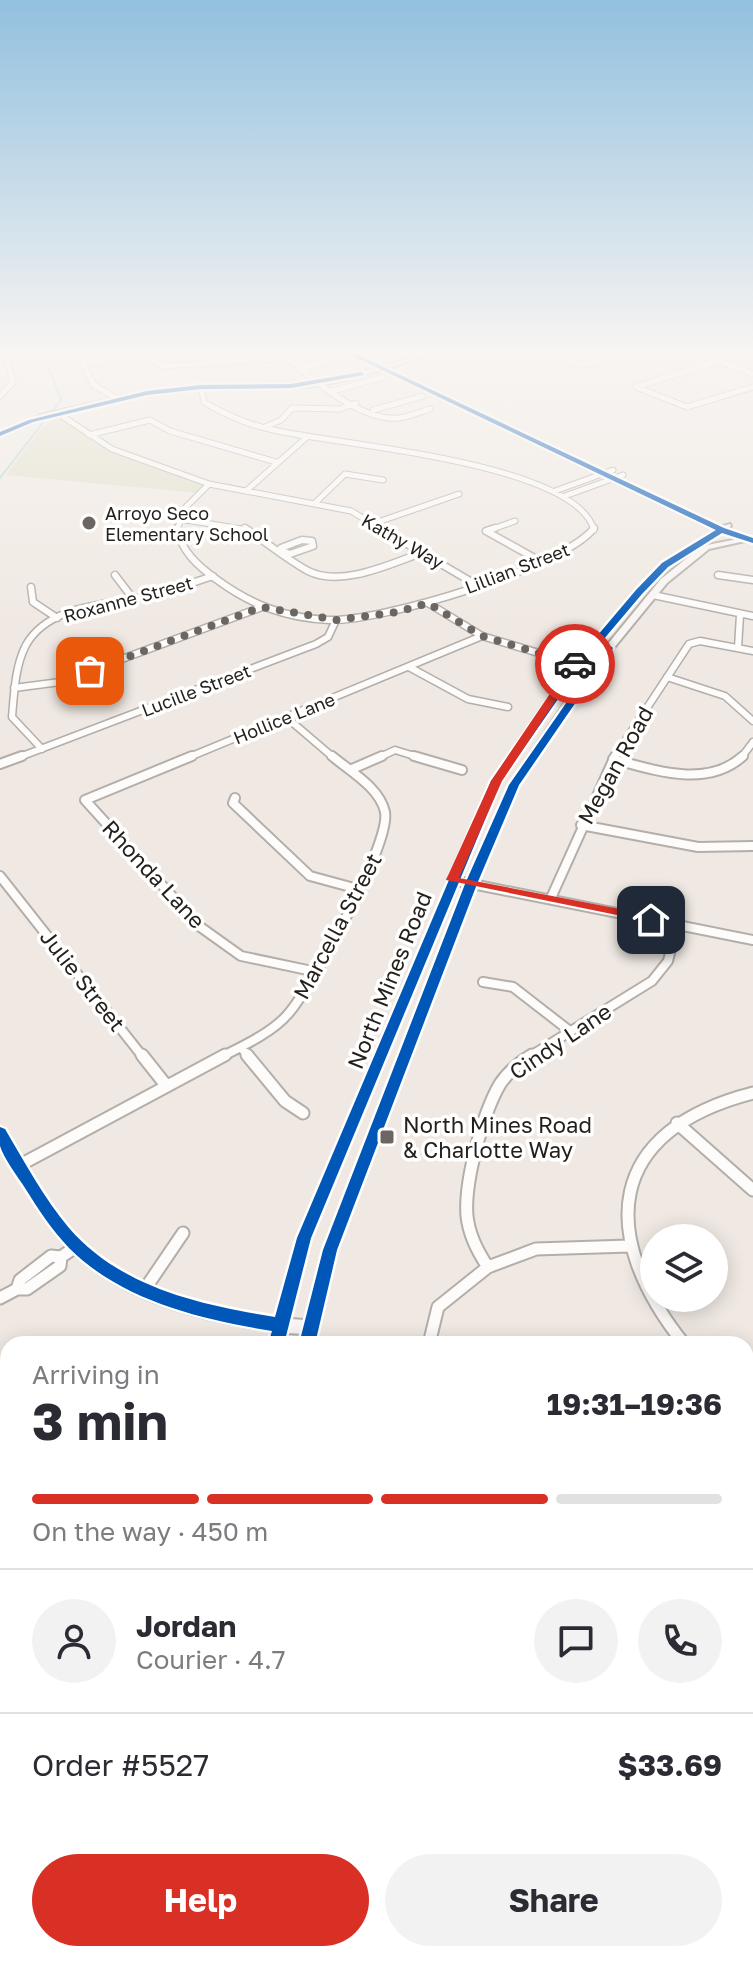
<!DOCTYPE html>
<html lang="en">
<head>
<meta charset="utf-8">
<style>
  :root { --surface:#fff; --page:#f2f2f3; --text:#2b2b33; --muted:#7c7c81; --line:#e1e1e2; --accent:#d93025 }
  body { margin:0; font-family:"Golos Text",sans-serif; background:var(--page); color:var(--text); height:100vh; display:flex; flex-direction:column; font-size:30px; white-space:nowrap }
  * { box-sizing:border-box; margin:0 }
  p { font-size:26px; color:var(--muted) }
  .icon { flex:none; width:44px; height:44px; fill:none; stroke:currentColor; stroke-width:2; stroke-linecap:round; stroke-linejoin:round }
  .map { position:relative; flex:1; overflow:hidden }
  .drawer { position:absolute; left:0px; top:1336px; width:754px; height:626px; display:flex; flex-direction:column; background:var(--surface); border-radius:24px 24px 0 0; box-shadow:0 4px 20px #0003 }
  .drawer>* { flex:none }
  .fabs { position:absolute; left:640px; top:1224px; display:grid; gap:16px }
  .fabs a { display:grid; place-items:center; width:88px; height:88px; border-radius:50%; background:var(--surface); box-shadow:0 4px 20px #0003; font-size:40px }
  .pin { position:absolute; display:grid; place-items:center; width:68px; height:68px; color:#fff; margin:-34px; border-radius:16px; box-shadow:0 4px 12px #0006 }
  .courier { position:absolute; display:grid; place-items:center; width:80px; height:80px; margin:-40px; border:6px solid #d93025; border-radius:50%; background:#fff; color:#222; box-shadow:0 2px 10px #0007 }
  .head em { font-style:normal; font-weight:700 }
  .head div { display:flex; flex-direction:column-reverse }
  .head { display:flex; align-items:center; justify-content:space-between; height:136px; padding:0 32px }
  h1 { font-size:52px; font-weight:700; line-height:60px }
  .bar { display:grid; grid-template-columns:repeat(4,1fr); gap:12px 8px; align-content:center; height:96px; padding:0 32px }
  .bar i { height:10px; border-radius:6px; background:var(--line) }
  .bar .on { background:var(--accent) }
  .bar p { grid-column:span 4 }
  .line { display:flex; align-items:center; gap:20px; padding:0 32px; border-top:2px solid var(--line) }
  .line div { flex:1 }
  .round { display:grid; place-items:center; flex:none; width:84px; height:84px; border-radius:42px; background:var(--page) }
  .action { display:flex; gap:16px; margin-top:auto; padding:16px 32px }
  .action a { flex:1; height:92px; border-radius:48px; background:var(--accent); color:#fff; font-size:32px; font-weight:700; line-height:92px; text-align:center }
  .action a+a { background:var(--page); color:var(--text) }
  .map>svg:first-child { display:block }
</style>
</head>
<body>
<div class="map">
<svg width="753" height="1961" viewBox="0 0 753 1961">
  <rect width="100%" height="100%" fill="#f0e9e3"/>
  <path fill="#e0dec9" d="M59,414l53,35 97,35 -10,9 -193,-18 34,-45z
    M165,1954h96l1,7h-136z"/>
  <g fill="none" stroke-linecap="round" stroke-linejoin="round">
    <path stroke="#b2d3d2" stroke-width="2" d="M44,355l17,45 -9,12
      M0,478l45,-58"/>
    <g stroke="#b3aea9" stroke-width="7">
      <path id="street-far4" d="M78,355l16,30 23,14
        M142,355l20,11 127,-8
        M284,355c27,23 77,67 115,63 10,-1 21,-6 31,-9
        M555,355l27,10 42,-10
        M702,355l51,19
        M719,361l-83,26 51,20 66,-20
        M83,364l44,-9
        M299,369l38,-11 -8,-3
        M201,387l3,15c23,14 48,24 74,29 64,14 298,32 316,99
        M329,392l54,-15
        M0,396l13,-14 -7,-27
        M373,410l50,-14
        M59,414l53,35 97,35 142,27 32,19
        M265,427l16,-7 11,-12 48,1 16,-6
        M89,435l61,-15 20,11 106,31
        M246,491l61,-54
        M555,491l58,-21
        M565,496l58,-21
        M315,503l30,-29 38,6
        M180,519l68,11
        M375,523l84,-29
        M177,530l8,-22 24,-24
        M490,530l25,-9"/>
    </g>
    <g stroke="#b3aea9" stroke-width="9">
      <path id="street-far3" d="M177,528c4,23 21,38 39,51 35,26 70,39 113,41 51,2 236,-53 265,-92
        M245,528c21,14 41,31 63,43 34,17 84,-8 116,-19
        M380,528l95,56
        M495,528l-9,3 52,29
        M302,540l10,1 1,5 -23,8 -8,-3 -1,-3z
        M115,575l19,25
        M718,575l35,5
        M31,587l2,15 24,16
        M653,595l100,21
        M428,603l54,33 110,33
        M738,648l2,-33
        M409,667l59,32 40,8
        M667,677l58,19 28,25
        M14,688l46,-6 202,-75
        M286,717l48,41
        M42,749l-30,-32c2,-23 3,-51 14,-72 23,-41 82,-40 122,-49 22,-5 43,-13 65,-20
        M17,758l299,-114 12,-7 8,-17
        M187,758l295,-122
        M378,758l17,-8 26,8
        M614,758l75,-114 11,-3 53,10
        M741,758l12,-16"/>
    </g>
    <g stroke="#b3aea9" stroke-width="12">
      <path id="street-far2" d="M192,756l-107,44 114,126 42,30 76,16
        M414,756l48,14
        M613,759c41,11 94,30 130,-3
        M0,764l22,-8
        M352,769l30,-13
        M235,798l-2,5 77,73 48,13
        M581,825l117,22 55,-1
        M0,876l143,181
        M452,880l301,60
        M551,898l64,-142
        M483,982l30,5 58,45
        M241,1047l8,10
        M221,1057c22,-11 52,-25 67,-43 23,-26 103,-171 97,-202 -5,-24 -35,-41 -53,-56
        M529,1057l123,-76 16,-20 9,-36"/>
    </g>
    <g stroke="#b3aea9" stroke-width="15">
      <path id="street-far1" d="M142,1055l23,29
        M247,1055l38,46 18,12
        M677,1123l76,67
        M20,1165l205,-110
        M488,1267c-11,-16 -19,-32 -21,-51 -3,-34 16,-103 33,-132 8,-12 20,-22 32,-29
        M17,1289l3,-9 31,-24 10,1 16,-11
        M145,1289l38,-56
        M0,1298l17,-9h10l33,-23 1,-9
        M429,1344l9,-37 50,-40 48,-18 93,-3
        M684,1344c-87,-109 -79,-213 69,-251
        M0,1378l8,-5
        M746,1408l7,7"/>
    </g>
    <g stroke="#b3aea9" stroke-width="18">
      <path id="street" d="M0,1548l8,-5
        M746,1651l7,-7
        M0,1706l8,-1
        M0,1885l8,-5
        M501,1954l1,7"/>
    </g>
    <g stroke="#b3aea9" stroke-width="4">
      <path id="secondary" d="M351,355h7l24,11 38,-11h9l-42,13 333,159 10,-3 1,2 -4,3 26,9v5l-8,-2 -36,8 -42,34 -72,88 -76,114 -42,99 -140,366 -22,94h-16l3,-10 -15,-1 -3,11h-16l4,-13c-72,-11 -150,-29 -203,-83 -17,-17 -31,-39 -44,-60 -7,-11 -21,-29 -25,-42 0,-5 0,-13 0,-19l5,2c20,34 39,69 64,99 52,60 131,78 206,89l22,-79 194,-457 84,-119 61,-72 26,-27 53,-33 -334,-160 -44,12 -30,5 -105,2 -74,9 -83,20 -45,18v-4l41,-17 87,-20 74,-10 105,-2 69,-15zM722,533l16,6 -36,7 -41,33 -72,88 -80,118 -44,99 -142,366 -18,70 -15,-1 21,-81 190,-457 80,-115 61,-72 26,-27z
        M280,1954h22l1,7h-22z
        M321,1954h22v7h-22z"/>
    </g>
    <use href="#street-far4" stroke="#fdfcfb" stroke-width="5"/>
    <use href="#street-far3" stroke="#fdfcfb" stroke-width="6"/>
    <use href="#street-far2" stroke="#fdfcfb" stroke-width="8"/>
    <use href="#street-far1" stroke="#fdfcfb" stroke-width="11"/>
    <use href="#street" stroke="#fdfcfb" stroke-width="14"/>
    <use href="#secondary" fill="#f8f5f4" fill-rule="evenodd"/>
    <g stroke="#fff" stroke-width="5">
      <path id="cycleway" d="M351,355h7l366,173 29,10v5l-31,-10 -54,34 -26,27 -61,72 -80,115 -190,457 -27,106h-16l4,-13c-72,-12 -150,-30 -203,-83 -17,-18 -31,-39 -44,-60 -7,-11 -21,-29 -25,-42 0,-5 0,-13 0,-19l5,2c20,34 39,69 64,99 52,60 132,77 206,89l22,-79 194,-457 84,-119 61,-72 26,-27 54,-33z
        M362,372l2,3 -73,13 -90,1 -54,6 -114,27 -33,14v-4l29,-12 118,-29 54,-6 90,-1z
        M609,645l4,3 -94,137 -42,99 -140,366 -22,94h-16l24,-94 142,-366 44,-99 97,-139z"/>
    </g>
    <use href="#cycleway" fill="#0057b8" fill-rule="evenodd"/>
  </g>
  <linearGradient id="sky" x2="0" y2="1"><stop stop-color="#92c0df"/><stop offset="0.56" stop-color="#f8f5f2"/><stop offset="1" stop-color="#f8f5f2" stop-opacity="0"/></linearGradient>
  <rect width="753" height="629" fill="url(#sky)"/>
  <path fill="#d93025" d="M572,661l8,3 -78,117 -43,97 192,37 5,2v6l-210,-43 45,-99z"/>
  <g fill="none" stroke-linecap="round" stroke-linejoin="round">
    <path stroke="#6b6661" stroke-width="8" stroke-dasharray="0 14.4" d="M90,671l172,-64 74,13 62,-8 30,-9 54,33 93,28"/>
  </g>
  <g fill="#6b6661" stroke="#fff" stroke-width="3">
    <circle cx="89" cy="523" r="8"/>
    <rect x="379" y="1129" width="16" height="16" rx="4"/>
  </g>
  <g text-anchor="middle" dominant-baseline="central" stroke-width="7" stroke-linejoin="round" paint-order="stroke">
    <g font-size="18" fill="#231f1b" stroke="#fff" text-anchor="start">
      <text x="105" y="513">Arroyo Seco<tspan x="105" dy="21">Elementary School</tspan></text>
    </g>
    <g font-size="18" fill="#231f1b" stroke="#fff">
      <text transform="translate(403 541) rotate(30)">Kathy Way</text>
      <text transform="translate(517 568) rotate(-21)">Lillian Street</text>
      <text transform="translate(128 599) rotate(-15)">Roxanne Street</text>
      <text transform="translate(196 690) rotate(-21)">Lucille Street</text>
      <text transform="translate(284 718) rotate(-22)">Hollice Lane</text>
    </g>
    <g font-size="22" fill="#231f1b" stroke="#fff">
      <text transform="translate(615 765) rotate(-61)">Megan Road</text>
      <text transform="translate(154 874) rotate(47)">Rhonda Lane</text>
      <text transform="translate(337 926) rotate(-62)">Marcella Street</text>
      <text transform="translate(83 980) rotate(52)">Julie Street</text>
      <text transform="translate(389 980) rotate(-68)">North Mines Road</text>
      <text transform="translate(560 1041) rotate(-34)">Cindy Lane</text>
    </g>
    <g font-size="22" fill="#231f1b" stroke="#fff" text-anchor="start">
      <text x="403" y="1124">North Mines Road<tspan x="403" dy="25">&amp; Charlotte Way</tspan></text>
    </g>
  </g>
</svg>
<div class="fabs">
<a><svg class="icon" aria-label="layers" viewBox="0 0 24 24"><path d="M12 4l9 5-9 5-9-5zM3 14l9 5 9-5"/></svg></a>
</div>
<div class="pin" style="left:90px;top:671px;background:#ea580c"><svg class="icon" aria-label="bag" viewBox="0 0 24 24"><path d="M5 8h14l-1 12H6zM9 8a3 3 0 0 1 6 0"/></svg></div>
<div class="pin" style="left:651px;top:920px;background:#1f2937"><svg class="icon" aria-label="home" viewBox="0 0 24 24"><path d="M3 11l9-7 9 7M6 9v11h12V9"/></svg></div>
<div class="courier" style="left:575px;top:664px"><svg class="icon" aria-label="car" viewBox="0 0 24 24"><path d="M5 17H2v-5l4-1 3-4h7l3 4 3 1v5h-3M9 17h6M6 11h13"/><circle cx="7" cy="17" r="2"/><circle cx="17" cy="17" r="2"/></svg></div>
<section class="drawer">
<div class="head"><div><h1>3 min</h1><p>Arriving in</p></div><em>19:31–19:36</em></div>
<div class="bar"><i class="on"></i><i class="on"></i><i class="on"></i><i></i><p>On the way · 450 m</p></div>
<div class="line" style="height:144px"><a class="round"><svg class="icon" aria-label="person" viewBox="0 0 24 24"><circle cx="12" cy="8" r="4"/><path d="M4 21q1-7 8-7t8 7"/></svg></a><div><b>Jordan</b><p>Courier · 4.7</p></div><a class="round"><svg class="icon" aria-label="chat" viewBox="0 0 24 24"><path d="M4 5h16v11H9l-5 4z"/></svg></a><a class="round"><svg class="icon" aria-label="phone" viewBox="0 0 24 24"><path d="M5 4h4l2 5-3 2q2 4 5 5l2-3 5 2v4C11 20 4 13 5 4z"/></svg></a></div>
<div class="line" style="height:104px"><div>Order #5527</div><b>$33.69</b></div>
<div class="action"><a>Help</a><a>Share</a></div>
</section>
</div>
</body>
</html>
